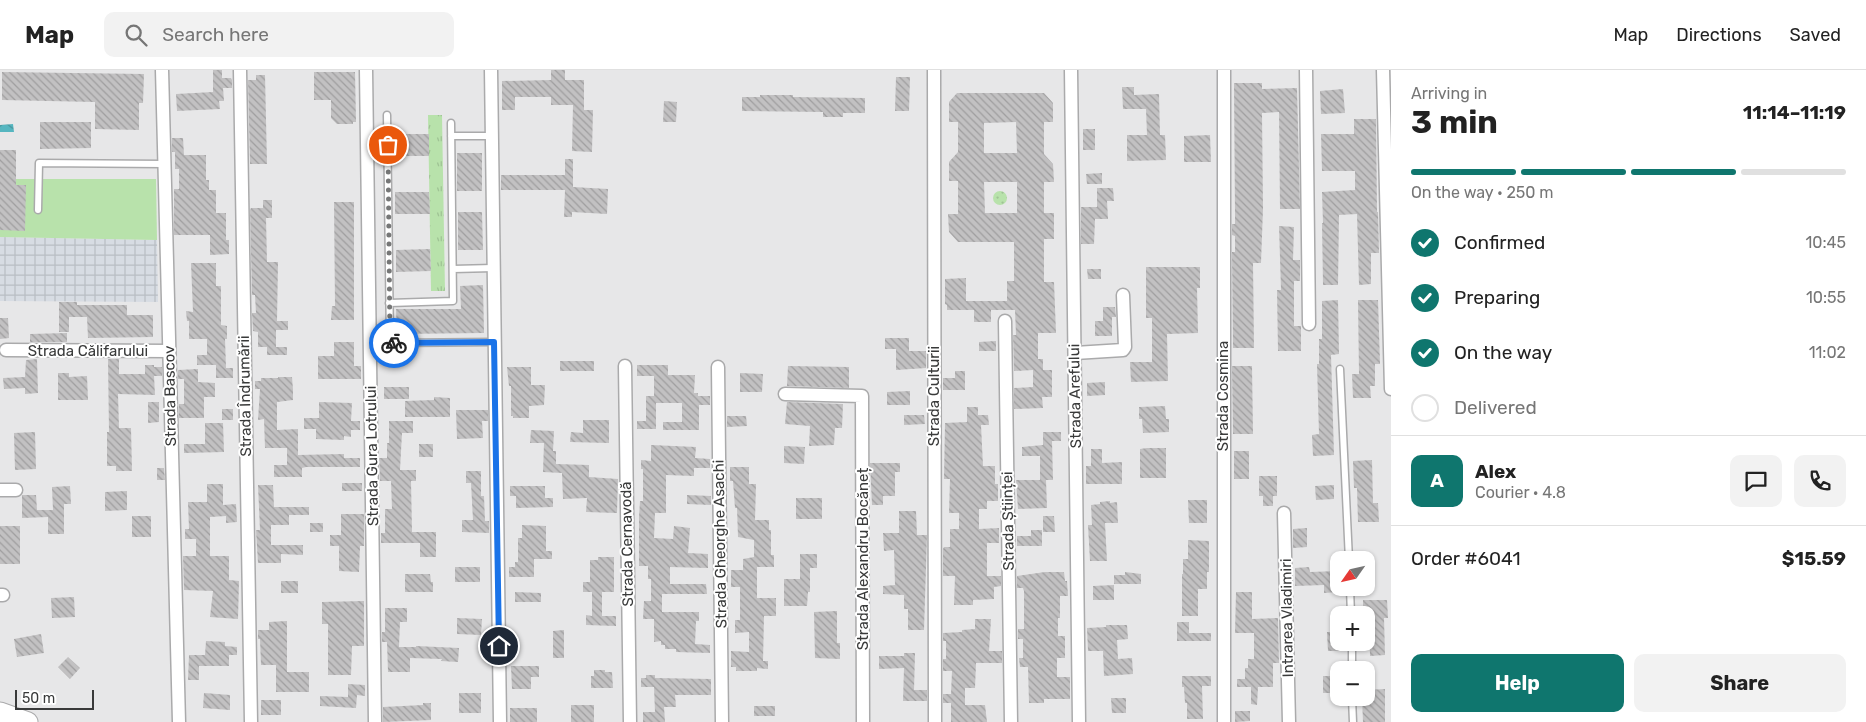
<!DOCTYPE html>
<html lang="en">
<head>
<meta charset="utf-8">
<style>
  :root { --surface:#fff; --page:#f2f2f2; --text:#222; --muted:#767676; --line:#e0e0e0; --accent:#0f766e }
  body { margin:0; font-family:Rubik,sans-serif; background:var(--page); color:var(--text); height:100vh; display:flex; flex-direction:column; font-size:19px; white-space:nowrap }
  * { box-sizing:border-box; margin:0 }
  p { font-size:16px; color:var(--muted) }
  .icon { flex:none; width:28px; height:28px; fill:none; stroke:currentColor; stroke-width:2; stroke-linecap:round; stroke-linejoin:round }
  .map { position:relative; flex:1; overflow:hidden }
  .panel { display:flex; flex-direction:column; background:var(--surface); width:475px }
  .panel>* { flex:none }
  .needle { width:32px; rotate:236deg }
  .controls { position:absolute; left:1330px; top:481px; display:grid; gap:10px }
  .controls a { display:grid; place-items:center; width:45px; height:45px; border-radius:10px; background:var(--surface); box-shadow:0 1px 4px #0004; font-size:25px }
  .scale { position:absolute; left:15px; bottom:12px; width:79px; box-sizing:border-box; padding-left:5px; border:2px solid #393a3a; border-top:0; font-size:14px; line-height:18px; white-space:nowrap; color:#393a3a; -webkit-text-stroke:4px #fff; paint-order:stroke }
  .pin { position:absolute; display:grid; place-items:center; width:42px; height:42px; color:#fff; margin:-21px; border:2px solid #fff; border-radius:50%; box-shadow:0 1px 5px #0007 }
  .courier { position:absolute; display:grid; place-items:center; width:50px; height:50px; margin:-25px; border:4px solid #1a73e8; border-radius:50%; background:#fff; color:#222; box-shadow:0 1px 6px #0007 }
  .head em { font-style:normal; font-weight:700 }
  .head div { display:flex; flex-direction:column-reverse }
  .head { display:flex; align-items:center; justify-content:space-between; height:85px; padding:0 20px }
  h1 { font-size:32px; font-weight:700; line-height:38px }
  .bar { display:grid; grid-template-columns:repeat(4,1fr); gap:8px 5px; align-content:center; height:60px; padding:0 20px }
  .bar i { height:6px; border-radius:4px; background:var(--line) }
  .bar .active { background:var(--accent) }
  .bar p { grid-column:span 4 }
  .line { display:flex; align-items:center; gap:12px; padding:0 20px; border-top:1px solid var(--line) }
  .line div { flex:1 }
  .round { display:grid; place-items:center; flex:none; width:52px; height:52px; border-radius:10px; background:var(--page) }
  ol { padding:0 20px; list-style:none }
  li { display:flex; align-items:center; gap:15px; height:55px }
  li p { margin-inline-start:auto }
  li .icon { padding:5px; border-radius:50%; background:var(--accent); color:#fff; stroke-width:4 }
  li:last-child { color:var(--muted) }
  li i { width:28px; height:28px; border:2px solid var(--line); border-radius:50% }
  .button { display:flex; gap:10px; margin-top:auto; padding:10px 20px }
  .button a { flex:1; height:58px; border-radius:10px; background:var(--accent); color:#fff; font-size:20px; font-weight:700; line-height:58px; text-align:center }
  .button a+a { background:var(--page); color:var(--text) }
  header { display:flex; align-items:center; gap:30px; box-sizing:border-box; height:70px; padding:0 25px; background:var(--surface); border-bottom:1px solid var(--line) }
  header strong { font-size:24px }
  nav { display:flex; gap:28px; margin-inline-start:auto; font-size:18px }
  .search { width:350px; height:45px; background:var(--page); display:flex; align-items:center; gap:12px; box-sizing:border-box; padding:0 18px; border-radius:10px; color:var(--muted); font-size:19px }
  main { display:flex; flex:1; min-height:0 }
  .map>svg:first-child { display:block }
</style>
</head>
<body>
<header>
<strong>Map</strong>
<div class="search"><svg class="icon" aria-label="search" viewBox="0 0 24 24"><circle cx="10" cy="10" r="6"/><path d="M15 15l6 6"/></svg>Search here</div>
<nav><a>Map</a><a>Directions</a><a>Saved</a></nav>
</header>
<main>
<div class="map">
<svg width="1391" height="652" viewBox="0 0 1391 652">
  <defs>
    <pattern id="industrial-grid" width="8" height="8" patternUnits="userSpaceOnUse" patternTransform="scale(1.25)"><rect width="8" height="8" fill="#d7dce3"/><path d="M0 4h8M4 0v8" fill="none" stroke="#b9bec4"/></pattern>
    <pattern id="grass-tufts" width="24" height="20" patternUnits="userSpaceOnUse" patternTransform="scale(1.25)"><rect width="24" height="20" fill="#b8e2ab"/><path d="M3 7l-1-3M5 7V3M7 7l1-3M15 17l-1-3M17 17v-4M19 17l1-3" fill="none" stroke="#9fc394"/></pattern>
    <pattern id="garden-dots" width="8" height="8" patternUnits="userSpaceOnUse" patternTransform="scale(1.25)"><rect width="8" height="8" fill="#b8e2ab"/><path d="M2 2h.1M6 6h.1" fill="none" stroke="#9fc394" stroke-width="1.8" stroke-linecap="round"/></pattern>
    <pattern id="water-waves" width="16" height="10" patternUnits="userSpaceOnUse" patternTransform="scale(1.25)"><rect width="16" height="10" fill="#56b6c0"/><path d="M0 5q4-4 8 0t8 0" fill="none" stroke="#48959d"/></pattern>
    <pattern id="building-back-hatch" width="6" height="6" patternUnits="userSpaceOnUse" patternTransform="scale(1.25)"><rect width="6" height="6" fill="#c2c1c2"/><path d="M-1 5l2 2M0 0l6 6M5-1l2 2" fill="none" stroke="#9f9e9f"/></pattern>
  </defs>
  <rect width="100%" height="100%" fill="#e7e7e8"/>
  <path fill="url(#industrial-grid)" d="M0,167l157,3 1,62 -158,-1z"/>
  <path fill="url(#grass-tufts)" d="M428,45h14l3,176h-14z"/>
  <path fill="url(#garden-dots)" d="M993 128a7 7 0 1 1 14 0a7 7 0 1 1-14 0Z"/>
  <path fill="#b8e2ab" d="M0,109h156l1,61 -157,-3z"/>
  <path fill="url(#water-waves)" d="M13,54l1,8h-14v-7z"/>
  <path fill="url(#building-back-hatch)" fill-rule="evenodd" d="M213,0h9v8h9l1,2v8h-9l1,13h-5l1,8 -43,2 -1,-17 37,-2z
    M551,0h14v10h19v30h9l-1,42 -20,-1 1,-46h-22v-8h-36v13h-13v-29l49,-1z
    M2,2l142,2 -1,29h-4v27l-44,-1v-27l-93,-2z
    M314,2h41l1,50h-3v2h-16l-6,-6v-18h-17z
    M256,5h9l2,89h-17l-2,-84h8z
    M896,7h14l-1,34h-14z
    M1234,13h28v6l35,-1 3,121h-20l-1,-97 -17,1 1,96 -2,54h-8l1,85h-21l-1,-96h3v-16l-3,-1v-11h3v-10z
    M1122,17h12v8l25,-1 1,41h5l1,25 -39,1v-26h20l-1,-26h-23z
    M1343,19l2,24 -24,1 -1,-23z
    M957,23h87l9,10v19h-9v32l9,10 1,18h-10v31h10v26h-10v43h10l2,51h-18v26h5v11h9v27h-10l1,11 -29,1v-21l19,-1v-17l-19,1 -1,-36h3l-1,-25h-24v12h-17v-12h-27v-5l-2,-1v-25l21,-1v23h41v-20h7v-39h-56l-9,-10 -1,-18h10v-33h-9v-19l9,-10v-30h-9v-20zM1016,52l1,31h-33v-30zM984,112h33v31h-32z
    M760,25h33v2l72,1v15h-22v4h-20v-5l-81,-1v-14h18z
    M664,31l13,1 -1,20h-13z
    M1354,49h22l1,93h1l1,41h-8v31l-12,1 -2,-71 -18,1 -1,70h-15l-1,-62h1l-1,-31 33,-2v-19h-33l-1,-37h33z
    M40,52h51v26l-51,1z
    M1083,59h12v21h-12z
    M395,64h34v22h-34z
    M1210,65l1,27h-27v-26z
    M172,68h11l1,17h22v25h3v10h7v23h10v27h3v14l-19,1v-20h-36v-46h5v-20h-4v-17h-3z
    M0,80h16v35h10l-1,46 -25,-1z
    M457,83h25v38h-25z
    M565,89h8v28l35,2 -1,25 -35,-2v5h-8l1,-27h-64v-15h64z
    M1102,103v11h-15l-1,-10z
    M1097,118h16l1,13h-7l1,18h-13l-1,25h-13v-37h16z
    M395,122h34l1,22h-35z
    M263,130h9v18h-6l1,44h11l-1,59h11v9h-12v17h11v8h-20v-8h-9v-15l-5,-1 -1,-18h4l-1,-18h-3l-2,-85 1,-2h12z
    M334,132h20v118h-23l1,-14h3z
    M458,142h24l1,38h-25z
    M1279,156l15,1 -1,33h7v21h-6v45h7v25h-23l-1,-61h4z
    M430,179l1,22 -35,1v-22z
    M191,193h25v23h5v39l6,1v13h-2l1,29h7v10h-17v-13h-19v-10h10v-16h-18v-18h-2l-1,-10 7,1z
    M1146,197h54v21h-3l1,45 -31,1 1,47 -37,1 -1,-20h22v-44h-6z
    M1087,199h14v10h-13z
    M483,215l1,48 -87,1 -1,-25h65l-1,-23z
    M1338,230l1,54 -8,1 3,100 -21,1 -1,-21 7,-1 -2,-70h2v-25h3v-38z
    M1358,230h20l2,64h-5v22h-5l1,12h-18l-1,-24h7z
    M59,232h18v3h50v10h26v22l-65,1 -1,-21h-18v15h-10z
    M1103,237h12l1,10h-4v19h-17v-15h8z
    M0,248h8l1,20 -9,1z
    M67,263v9h-37v-8z
    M885,268h24v13h17v17l-30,2v-21h-11z
    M996,271v10h-17v-9z
    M334,272h20v24h7v13h-43v-23h16z
    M37,289l1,34 -13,1v-6l-21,1 -1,-11 22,-1 1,-17z
    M108,289h11v15h26v-9h9v2h8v9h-8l1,19 -37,-1 1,34h12l1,43h-16v-5h-9v-34h2z
    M560,291h34v10h-34z
    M637,295h31v10h27l-1,18h4v3h12v9h-11v25h-36v-8h19v-19h-26v26h-19v-8h9v-25h8v-20h-17z
    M788,296l61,1v21l-62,-2z
    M1232,296h20l1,68h-20z
    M507,297h24v18h14l-1,20 -15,1v12h-16v-2h-2v-30h-2z
    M198,299v13l17,1v14h-11v21h-25v-14h5v-25h-6v-9z
    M955,301h10v19h-22v-12h12z
    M58,303h11v4l18,-1 1,24h-30z
    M740,303l23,1 -1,18h-22z
    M278,307h14l1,13v10l-16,2v28l21,-1v26l46,-1v4h16v9h-54l-4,1v9h-28v-12h13v-17h-22l-1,-29 -6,1 2,-31h-5v-8h6v-3h17z
    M1105,312v13l-18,1v-13z
    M384,317h25v12h-25z
    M910,321v14h-23v-13z
    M434,327l16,1v19h-45v-16l29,-1z
    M148,332h11v20l-11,1z
    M319,332l33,1 -1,18h9v9h-9v7l-7,-1v4l-28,-1v-10h-12v-11h15z
    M787,332l56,2 -1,24h-7l-1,17 -25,1 1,-20 -25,-2z
    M1165,336l1,13h3v13l-26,1 -1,-14h-3v-12z
    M967,337h11v8h10l1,10h-8l2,41h12v18h3v17h-11v8h-8v20l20,-1v15h-12v33h14v10l-7,1v12l-21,1v5h-19l1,-29h-12v-27l1,-2h6v-18h9v-16h-10l1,-34h-6l1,-56 22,-1z
    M222,339h11v11h-11z
    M456,340h32v11h-6l1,17 -26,1z
    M904,345h20l1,9 -21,1z
    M727,346h19l1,10 -20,1z
    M583,350h26v23l-39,-1 1,-10 12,1z
    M389,351h24v12h-11l-2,37h16v11h-5l1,51h24v25h-16v-14h-39v-10h4v-24h7l-1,-28h-11l-1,-23h8v-15h2z
    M205,353h18l1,29 -40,1v-9h21z
    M531,360l23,1 -1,20h3v13l33,1v12l29,2 -1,34 -31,-1 1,-14 -24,1 -1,-26 -19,-1 1,-29h-14z
    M35,362l1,37 -21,1 -1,-37z
    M1043,362h18v9h-9l1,39h-7l1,28 -29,1 -2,-29h24v-24h-18v-9l21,-2z
    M419,374h14v13h-14z
    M651,375l45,2 -1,11 15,1v9h-16v8l-28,-1v38h-11l-1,25 19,1 1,-13 16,2 -2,25 20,1v14l-38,-1v17h36l1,10h-45v18h37v9h-3l-1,23 15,1v8l-34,-1v-3h-11v-4h-4v-4l-7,1v-23h-11l1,-18h7v-22h-3v-13h-9v-49l1,-16h3v-32h-2v-9l10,1z
    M784,376l21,1 -1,17 -20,-1z
    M1147,378h19v30h-26v-29z
    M1091,379h11v14l20,-1v22h-36v-18h5z
    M1234,381h15v28h-15z
    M1372,390l1,43h5l1,19h-21l-1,-34h-3l-1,-27z
    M870,393h30v9h-5v24h-12v9h-11z
    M730,397h19v17h7l-1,36h14v10h2v25h3v12h-17v31h19v18h-12l-1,45h5v8l-11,-1v3h-21v-4h-5v-16l18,1v-20l-14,1v-13h5v-33h-9v-17h12v-11l11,-2v-17l-16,-3 -1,-29h-2l-2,-27h-3z
    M157,398h7l1,12h-8z
    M466,401h15v25h3l1,25h4v12l-27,-1v-12h11l-2,-37h-5z
    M1259,406h18v20h-4v10h-10v-10h-4z
    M342,413h20v8h-20z
    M207,414h16v21l13,-1 1,18 -11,1v-7l-16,1v39h19v24l10,1 -1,38 -28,-2 3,-26 -29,-1 -1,-34h13v-17h-11v-10h4l-1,-27h19z
    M258,415h15l1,22h35v8h-20v10h-18v20h32v10l-22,-1v9h-23l-2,-33h4z
    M1334,415v14l-18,1 -1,-14z
    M70,416l1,18h-7v30h-16v-17l-26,1v-23h14l1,15h16l-1,-23z
    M510,416h35v12h8v9l-37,1v-12h-6z
    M127,421v19l-22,1v-19z
    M687,425l24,1v9l-24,-1z
    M796,428h26v21h-26z
    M1188,430h19v23h-18z
    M1110,431v2l7,-1 1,21h-13l2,38h-17l-2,-36h4l-1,-20 9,-1v-2z
    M899,441h17l1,24h10l-3,95h-16v-21h-4v-14l-21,-1v-8l12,-1 -1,-35 -10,1 -1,-18h16z
    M341,444h23v32h-4l-1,26 -20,-1v-25h-9v-11h11z
    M132,446h19v21h-19z
    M1043,446h11l1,16h-12z
    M310,453h13v9h-13z
    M522,455l24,1v25h6v8h-18v18h-25v-10h6v-5h3v-24h4z
    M0,456h20v38h-20z
    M1307,458v19l-14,1v-19z
    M1031,460h11v16h-25v-10h14z
    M1188,470l21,1v31h-2v17h-9v27h-16v-42h1v-15h5z
    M800,484h17v14h-7v24h-2l-1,14h-23v-27h16z
    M598,487h16v35h-12v24h14v10l-30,-1v-10l6,1v-24h-9v-10h7v-22h8z
    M455,497h25v15h-25z
    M1309,497l1,5 29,-1v21l-15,1v-8l-29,1v-18z
    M1045,502h19l1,9h2l1,15h-8v22h-2v18h7v22h-8v19h13v22h-26v4h-15l-1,-36h-8l-1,-9h4v-19h-5v-10h6v-38l-1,-3h-6v-12z
    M1125,502l16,2v10h-27v-9h11z
    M405,504h25l1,8h2v10h-28z
    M281,511h17v12h-17z
    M1114,515v15h-21v-14z
    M515,522l26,1v9h-26z
    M1236,522h16v27l26,-1 1,45h-6v24h-15l-1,18 -6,-1v-17h-14v-8h8v-11h3v-9h6v-26h-19z
    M74,527l1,20 -23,1 -1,-20z
    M1363,530h24l1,18h-4l1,37 -15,1 -1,-38h-3v-3h-3z
    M364,531v45h-12l-1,29h-23v-51h-6v-22z
    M385,538h22v14h-7l-1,25h17v-1l43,2 -1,14 -17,-1 1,-2 -32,-1v14h-22l-1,-30h-5v-10h3z
    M837,541v32h3v16l-25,-1 -1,-46z
    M457,548l25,1 -1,16 -24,-1z
    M975,549h16l-2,32h13v12h-26l-1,25h-10v17h20l2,17h-36v-19h-8v-9h8l1,-23h-9v-12h3v-18h-3v-8l19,-1v-2l13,-1z
    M287,551v51h22v20h-33v-27h-15l-1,-26h-2v-9h11v-8z
    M1177,552h12v11h22v8h-34z
    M1106,555h21l1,14 -11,1 1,19 14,-1 1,16 -29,2 -1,-25h-15l-1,-23 19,-1z
    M564,560v28h-11v-27z
    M1327,562h12v10h5l1,9h-17z
    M41,564l3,19 -27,4 -3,-18z
    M206,571l19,1v4l12,1v8h-8v11h-30v14h-11l1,-25h16z
    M904,583h11l-1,37h13v11h-24l1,-33 -25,1v-13h25z
    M68,587l12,11 -10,11 -12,-12z
    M511,596h28v11h-8v12h-19z
    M594,600h11v2h7l1,16h-22v-12h3z
    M646,605h9v3l56,1v16h-36l1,12h-12l1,15h-22v-10h12l-1,-25h-13v-9h5z
    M1182,606h29v10h-9l1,33h-16v-16h-2l-1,-16h-2z
    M1323,606h16v17h-16z
    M348,614l17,1v11l-8,-1 -1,13 -36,-2v-10l28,1z
    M1385,619v33h-22l-1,-24h4v-8z
    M204,623l26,2v15l-27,-2z
    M459,623h22v20h-22z
    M1111,628h15v15h-14z
    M261,630h20v15h-20z
    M423,633h8v17l-48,2v-15l40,-2z
    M571,635h23v17h-23z
    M754,636h21v10h-21z
    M510,638h27v14h-27z
    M1235,641h15v10l-15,1z"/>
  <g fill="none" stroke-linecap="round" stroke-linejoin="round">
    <g stroke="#aaaaab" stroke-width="9">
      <path id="lane" d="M387,45l3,228 104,-1
        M451,66h40
        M38,140l1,-47 125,1
        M453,199l40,-1
        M389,233l64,-2 -2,-178
        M1340,299l9,191
        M1350,518l1,27
        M1352,572v28
        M1352,628l1,24"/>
    </g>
    <g stroke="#aaaaab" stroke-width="15">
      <path id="street" d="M162,0l17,652
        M240,0l11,652
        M366,0l9,652
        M491,0l9,652
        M934,0l1,652
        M1071,0l8,652
        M1306,0l3,254
        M1383,0l8,319
        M1005,251l6,401
        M6,280l163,1
        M1075,283l48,-3 2,-3 -2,-52
        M625,296l5,356
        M718,297l4,355
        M785,324l77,2 1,326
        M0,420h16
        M1284,443l5,209
        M0,525h3
        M1224,652v-652"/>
    </g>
    <g stroke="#aaaaab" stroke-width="21">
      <path id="secondary" d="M0,642l28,10"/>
    </g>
    <use href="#lane" stroke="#fff" stroke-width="6"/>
    <use href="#street" stroke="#fff" stroke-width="12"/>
    <use href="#secondary" stroke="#fff" stroke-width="19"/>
  </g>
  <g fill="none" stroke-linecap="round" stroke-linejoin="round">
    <path stroke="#767777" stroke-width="5" stroke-dasharray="0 9" d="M388,75l2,198h4"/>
    <path stroke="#1a73e8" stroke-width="6" d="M394,273l100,-1 5,304"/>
  </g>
  <g text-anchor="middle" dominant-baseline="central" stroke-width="4" stroke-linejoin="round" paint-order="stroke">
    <g font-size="15" fill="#393a3a" stroke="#fff">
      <text x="88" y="281">Strada Călifarului</text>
      <text transform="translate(170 326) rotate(-91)">Strada Bascov</text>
      <text transform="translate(245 326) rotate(-91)">Strada Îndrumării</text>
      <text transform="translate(934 326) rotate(-90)">Strada Culturii</text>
      <text transform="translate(1075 326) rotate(-91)">Strada Arefului</text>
      <text transform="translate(1223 326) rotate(-90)">Strada Cosmina</text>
      <text transform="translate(372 386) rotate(-91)">Strada Gura Lotrului</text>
      <text transform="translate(1008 451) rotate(-91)">Strada Științei</text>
      <text transform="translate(627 474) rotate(-91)">Strada Cernavodă</text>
      <text transform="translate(720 474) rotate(-91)">Strada Gheorghe Asachi</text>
      <text transform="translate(863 489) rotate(-90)">Strada Alexandru Bocăneț</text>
      <text transform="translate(1287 548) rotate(-91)">Intrarea Vladimiri</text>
    </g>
  </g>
</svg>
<div class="controls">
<a><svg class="needle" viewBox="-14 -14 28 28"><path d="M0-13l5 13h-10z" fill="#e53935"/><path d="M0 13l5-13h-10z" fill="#767676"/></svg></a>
<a>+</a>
<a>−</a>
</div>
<div class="scale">50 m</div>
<div class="pin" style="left:388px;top:75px;background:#ea580c"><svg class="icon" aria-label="bag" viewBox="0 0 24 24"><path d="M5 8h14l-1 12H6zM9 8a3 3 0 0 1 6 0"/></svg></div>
<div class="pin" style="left:499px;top:576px;background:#1f2937"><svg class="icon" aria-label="home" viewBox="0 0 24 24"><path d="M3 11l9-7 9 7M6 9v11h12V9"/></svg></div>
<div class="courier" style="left:394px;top:273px"><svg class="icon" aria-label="bike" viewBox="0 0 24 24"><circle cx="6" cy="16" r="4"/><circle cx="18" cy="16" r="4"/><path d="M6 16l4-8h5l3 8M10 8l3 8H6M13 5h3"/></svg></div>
</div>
<section class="panel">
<div class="head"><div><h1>3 min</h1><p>Arriving in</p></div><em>11:14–11:19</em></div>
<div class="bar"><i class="active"></i><i class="active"></i><i class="active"></i><i></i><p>On the way · 250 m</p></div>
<ol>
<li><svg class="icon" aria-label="check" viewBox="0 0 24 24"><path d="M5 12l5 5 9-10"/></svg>Confirmed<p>10:45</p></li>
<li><svg class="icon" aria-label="check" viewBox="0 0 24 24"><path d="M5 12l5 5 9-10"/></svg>Preparing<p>10:55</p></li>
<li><svg class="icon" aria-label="check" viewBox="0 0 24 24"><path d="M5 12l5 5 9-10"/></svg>On the way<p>11:02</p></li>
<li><i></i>Delivered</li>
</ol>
<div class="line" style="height:90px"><b class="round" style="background:var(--accent);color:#fff">A</b><div><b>Alex</b><p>Courier · 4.8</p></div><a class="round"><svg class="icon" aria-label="chat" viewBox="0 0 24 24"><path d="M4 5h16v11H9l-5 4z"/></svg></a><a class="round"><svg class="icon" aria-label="phone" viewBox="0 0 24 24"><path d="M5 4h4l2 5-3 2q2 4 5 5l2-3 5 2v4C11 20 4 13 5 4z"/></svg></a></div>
<div class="line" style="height:65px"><div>Order #6041</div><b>$15.59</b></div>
<div class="button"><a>Help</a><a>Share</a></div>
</section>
</main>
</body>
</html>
